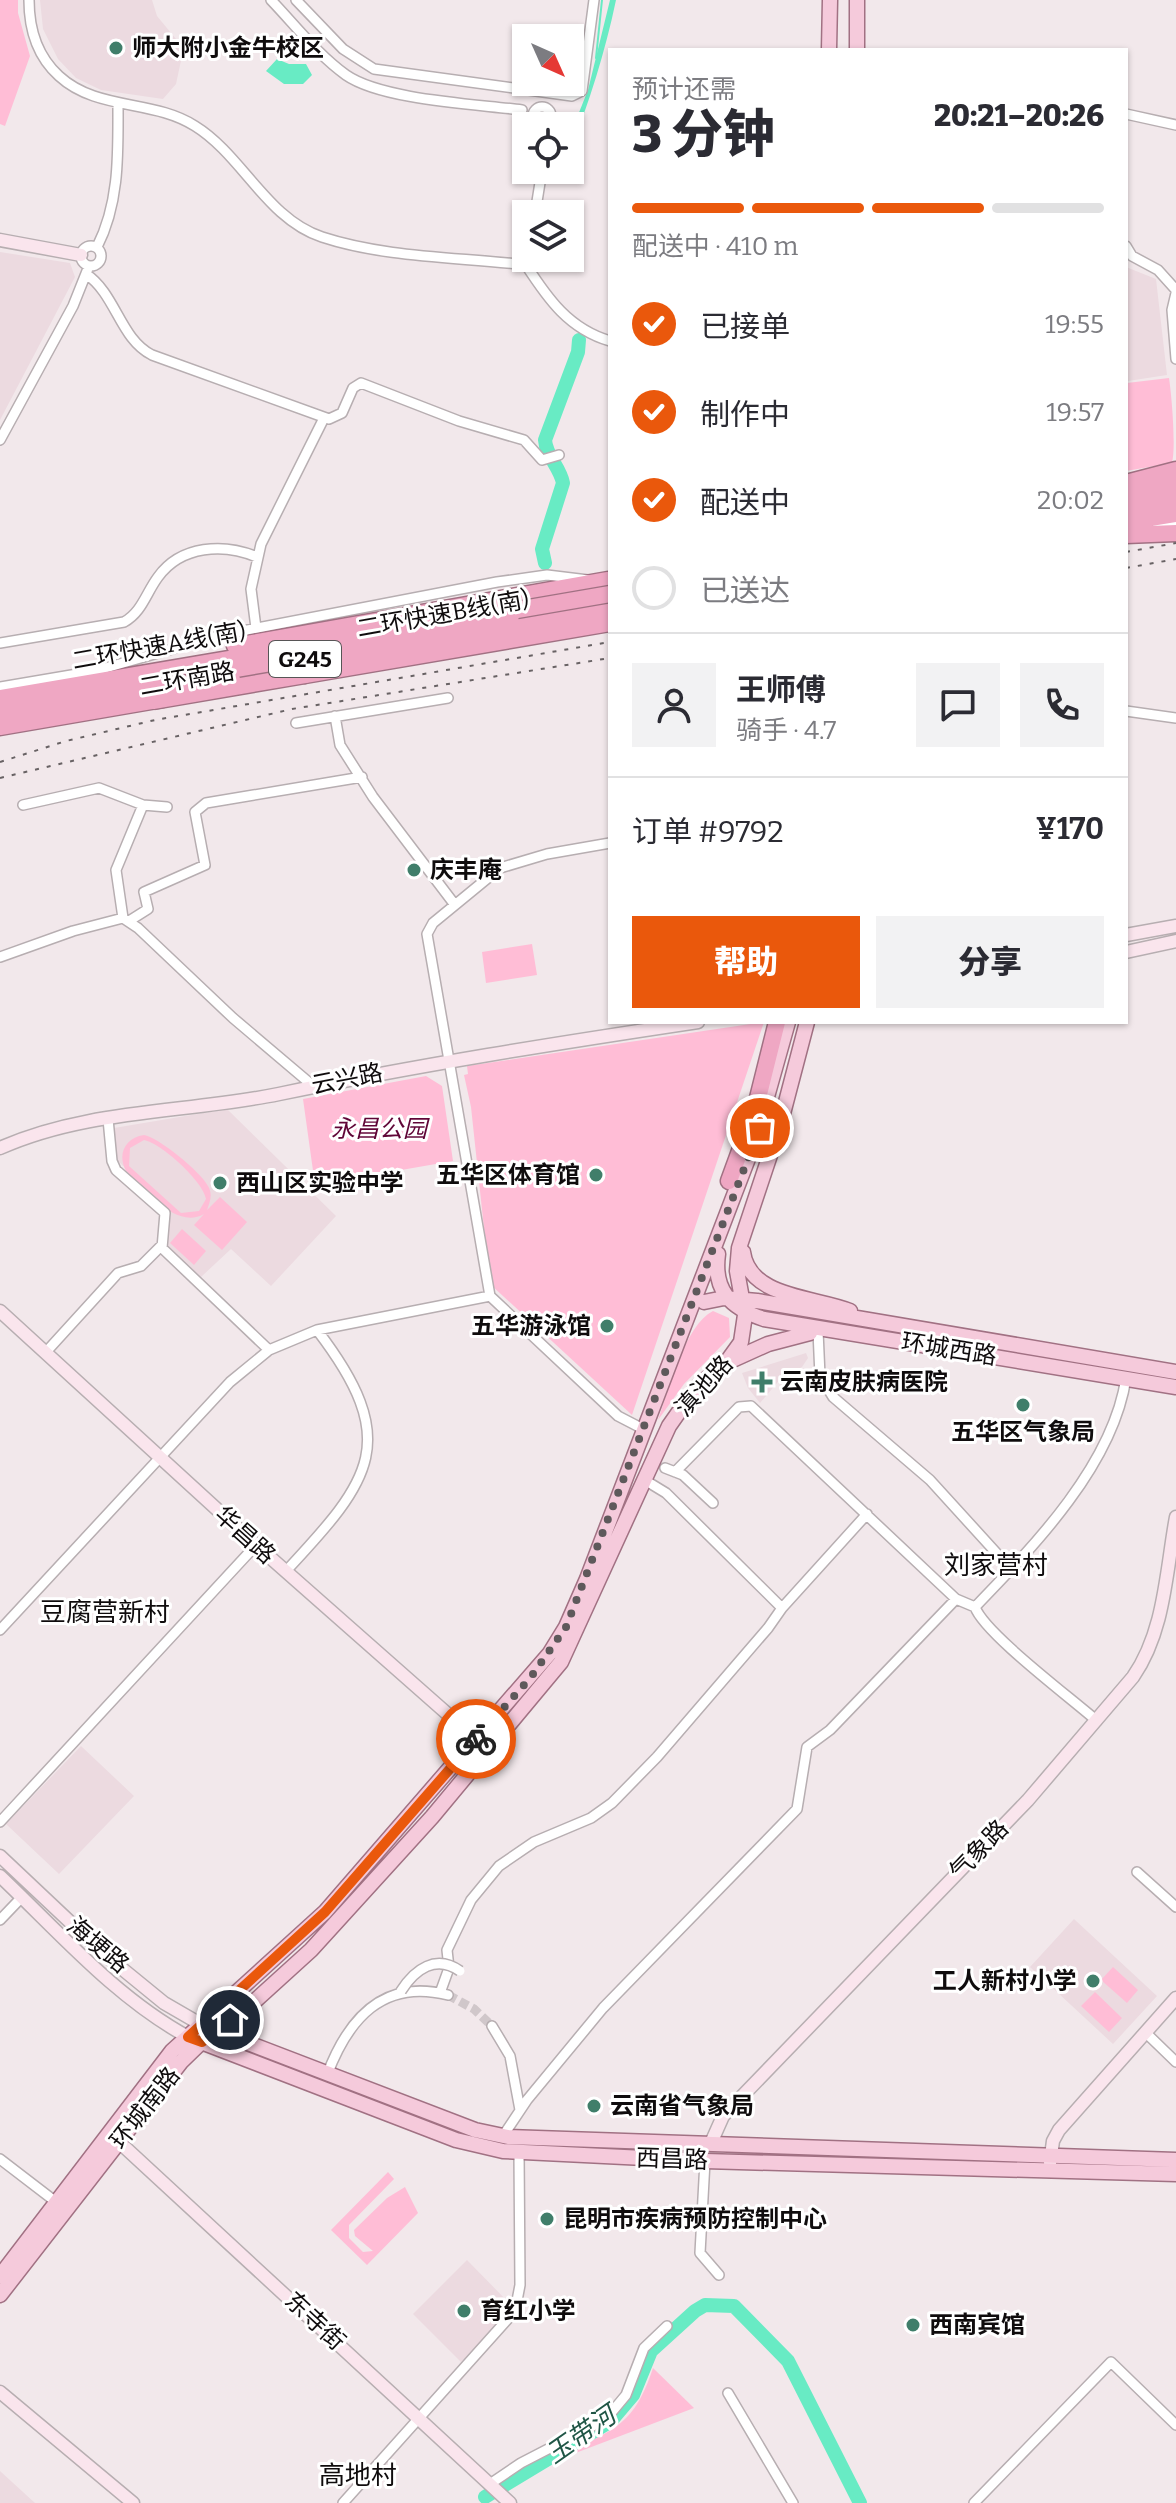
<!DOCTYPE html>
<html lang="zh">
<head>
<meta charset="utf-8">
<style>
  :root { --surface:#fff; --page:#f2f2f3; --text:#2b2b33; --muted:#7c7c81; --line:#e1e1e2; --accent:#ea580c }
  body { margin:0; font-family:Bitter,"Noto Sans SC",serif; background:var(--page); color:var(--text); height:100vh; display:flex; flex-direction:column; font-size:30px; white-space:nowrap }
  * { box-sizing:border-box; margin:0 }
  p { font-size:26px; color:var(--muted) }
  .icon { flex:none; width:44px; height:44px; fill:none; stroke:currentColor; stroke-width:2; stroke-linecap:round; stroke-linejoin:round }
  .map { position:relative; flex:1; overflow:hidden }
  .panel { position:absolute; left:608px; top:48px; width:520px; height:976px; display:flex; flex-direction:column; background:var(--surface); border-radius:0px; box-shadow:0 2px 6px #0004 }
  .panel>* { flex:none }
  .needle { width:52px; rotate:135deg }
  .fabs { position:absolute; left:512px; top:24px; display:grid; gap:16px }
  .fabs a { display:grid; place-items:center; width:72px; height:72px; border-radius:0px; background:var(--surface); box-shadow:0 2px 6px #0004; font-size:40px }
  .pin { position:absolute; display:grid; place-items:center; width:68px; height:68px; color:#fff; margin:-34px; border:4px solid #fff; border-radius:50%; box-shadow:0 2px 8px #0007 }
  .courier { position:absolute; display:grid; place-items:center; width:80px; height:80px; margin:-40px; border:6px solid #ea580c; border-radius:50%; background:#fff; color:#222; box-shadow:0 2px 10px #0007 }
  .head em { font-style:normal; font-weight:800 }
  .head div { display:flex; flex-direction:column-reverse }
  .head { display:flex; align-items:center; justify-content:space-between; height:136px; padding:0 24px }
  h1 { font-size:52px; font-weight:800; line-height:60px }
  .bar { display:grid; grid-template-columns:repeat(4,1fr); gap:12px 8px; align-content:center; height:96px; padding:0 24px }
  .bar i { height:10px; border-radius:6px; background:var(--line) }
  .bar .selected { background:var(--accent) }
  .bar p { grid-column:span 4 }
  .line { display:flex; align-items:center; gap:20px; padding:0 24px; border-top:2px solid var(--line) }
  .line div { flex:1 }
  .round { display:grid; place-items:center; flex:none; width:84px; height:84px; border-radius:0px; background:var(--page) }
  ol { padding:0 24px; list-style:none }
  li { display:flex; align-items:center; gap:24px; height:88px }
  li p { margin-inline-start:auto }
  li .icon { padding:8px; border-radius:50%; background:var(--accent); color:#fff; stroke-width:4 }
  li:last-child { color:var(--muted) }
  li i { width:44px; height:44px; border:4px solid var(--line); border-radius:50% }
  .action { display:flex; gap:16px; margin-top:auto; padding:16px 24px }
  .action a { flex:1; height:92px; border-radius:0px; background:var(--accent); color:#fff; font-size:32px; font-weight:800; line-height:92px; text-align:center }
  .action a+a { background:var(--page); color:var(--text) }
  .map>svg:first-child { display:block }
</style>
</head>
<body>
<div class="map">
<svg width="1176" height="2503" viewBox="0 0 1176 2503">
  <rect width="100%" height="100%" fill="#f2e8eb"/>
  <path fill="#ecdae0" d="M40,0h112l5,16 19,23 6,17 -6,28 -13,15 -62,-9 -25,-12 -18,-19 -15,-30z
    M0,252l70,11 5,14 -75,143z
    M1126,267l30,12 11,96 -39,6z
    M227,1109l109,107 -65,70 -40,-37 -30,28 -36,-33 3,-34 -52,-51 -2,-31z
    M806,1353l2,5 -6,9 -20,10 -22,26 -12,-15 -6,-15z
    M81,1746l53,50 -75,78 -53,-50z
    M1074,1919l83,77 -44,48 -83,-77z
    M467,2260l47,48 -53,54 -48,-48z
    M0,2471l35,32h-35z"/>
  <path fill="#ffbdd6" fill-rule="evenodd" d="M0,0h18v13l12,43 -25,70 -5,-2z
    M1169,378c3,20 7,69 3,85l-46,8v-91l1,3z
    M532,944l5,31 -51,8 -4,-31z
    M764,1022l-132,393 -142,-131 -19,-177 -7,-32 4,-1 -1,-8z
    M426,1076l16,10 11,75 -138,24 -12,-86z
    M144,1135c14,2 57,37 64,51 5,8 2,16 -1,24l13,-13 27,25 -25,28 -28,-25 10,-11c-28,16 -58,-24 -78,-43 -9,-17 -1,-33 18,-36zM144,1140c17,3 60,42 62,59l-7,12 -18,2 -52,-47 1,-18z
    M182,1229l24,22 -12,14 -24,-22z
    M713,1311l16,7 1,19 -46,47 -26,36c11,-30 26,-94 55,-109z
    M1113,1967l25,23 -11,13 -26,-23z
    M1095,1992l27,26 -13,14 -28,-26z
    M388,2172l6,7 -45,46v13l14,14 10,-1 -18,-15 -1,-6 33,-32 18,-11 13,26 -51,52 -36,-35z
    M653,2368l41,40 -129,49v-3c51,-26 69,-29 88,-86z"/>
  <path fill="#68ebc4" d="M610,0h6c-11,53 -27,102 -46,152v-17l18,-45z
    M277,59l12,5h17l6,11 -9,9h-19l-18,-13z"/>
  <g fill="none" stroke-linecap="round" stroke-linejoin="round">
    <path stroke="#68ebc4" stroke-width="2" d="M596,58l6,-58"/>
    <path stroke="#68ebc4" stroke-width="14" d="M545,563l-3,-14 21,-66c-3,-16 -17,-27 -18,-43l33,-88 1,-12
      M485,2497l126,-76 22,-26 18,-44 44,-40 10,-6 29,1 54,55 72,142"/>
    <path stroke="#d0c7ca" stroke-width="9" stroke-dasharray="9 4.5" stroke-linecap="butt" d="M448,1995l26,14 18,17"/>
    <g stroke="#b7aeb1" stroke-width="12">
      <path id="street" d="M29,0c0,29 8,56 30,76 38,35 94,23 136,50 47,29 72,93 127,111 64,21 137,20 204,28
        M271,0c24,25 47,55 75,75 36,25 130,29 176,35
        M296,0l47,49 31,20 198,27 10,-5 12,-91
        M533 116a9 9 0 1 1 18 0a9 9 0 1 1-18 0Z
        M1126,114l50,11
        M535,214l7,-44
        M81 256a10 10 0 1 1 20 0a10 10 0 1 1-20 0Z
        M1126,246l6,10 26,14 18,20
        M97,247c23,-45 21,-95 21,-144
        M528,258l-2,7c22,34 43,64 84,76
        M86,274c30,20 34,65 66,81l177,64 13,-6 11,-25 8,-5 98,38 65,19 18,20 17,-5
        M1176,293l-4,17 4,49
        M0,440l73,-134 16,-40
        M1157,527l19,-3
        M256,628l-5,-39 10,-45 63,-126
        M0,643l124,-21c18,-10 22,-29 34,-45 23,-32 66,-34 99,-20
        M0,687l95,-16 126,-36 276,-53 50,-7 41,5
        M1126,711l50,7
        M335,716l5,29 33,52 82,108
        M296,723l152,-25
        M23,805l76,-17 44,17 -27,65 7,48
        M143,805l24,2
        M610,843l-63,11 -47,14 -67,55 -6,11 63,362 128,120 27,14
        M129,921l19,-12 -4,-17 61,-27 -10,-53 11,-9 156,-26
        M0,957l73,-26 50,-13 15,10 95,90 79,67
        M108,1119l4,42 4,9 49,43 -3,35 107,102
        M818,1331l2,45 13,21 97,83 81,89
        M46,1352l72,-79 23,-7 20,-20
        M665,1468l18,7 30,28
        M675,1472l64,-65 12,-1 205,193 19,8
        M643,1479l23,14 116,115
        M286,1571c86,-92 116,-130 31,-241
        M975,1607c59,-61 138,-142 151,-229
        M975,1607c9,26 96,91 122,114
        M0,1630l230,-248 39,-32 48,-20 173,-34
        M0,1822l256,-277
        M1137,1872l39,35
        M0,1920l22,-23
        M440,1993l9,-25 -2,-18 24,-50 28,-34 35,-24 57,-24 21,-15 45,-46 111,-129 14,-20 85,-94
        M492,2026l18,30 10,54
        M1145,2032l31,30
        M327,2075c21,-56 56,-97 121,-80
        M503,2136l24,-36 76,-92 194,-199 10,-62 23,-17 126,-131
        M0,2159l56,43
        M705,2161l-5,92 19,22
        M728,2393l65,110
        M490,2484l31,-21 85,-44 20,-24 18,-47 23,-22
        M343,2503l172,-192 5,-26 -1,-132
        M974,2503l137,-141 65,63"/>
    </g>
    <g stroke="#b7aeb1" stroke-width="15">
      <path id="secondary" d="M0,240l81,15
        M1126,935l50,-9
        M1126,952l50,-11
        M0,1148c87,-39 186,-35 279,-54 139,-29 279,-51 419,-72
        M0,1311l256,234 238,210
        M0,1856l104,98 60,49 38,22
        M0,1876c59,56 116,122 188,161
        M118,2141l392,362
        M711,2143l12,-27 305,-316 105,-123c32,-46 33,-106 43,-160
        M1050,2163l3,-22 6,-11 117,-132
        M0,2392l133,111"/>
    </g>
    <g stroke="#a17183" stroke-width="17">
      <path id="primary" d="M829,50l1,-50
        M857,50v-50
        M743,1252c6,46 73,45 107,59
        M718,1254c-5,36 12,54 46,65l412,68
        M704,1302l20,-4 33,3 419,71
        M728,1362l40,-18 42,-11
        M209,2028l266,102 33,7 668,23
        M196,2040l260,100 47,11 202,10 471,13
        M0,2276l172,-225 153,-139 225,-259 16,-26 21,-48 167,-436 34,-121
        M0,2295l181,-233 33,-32 31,-20 66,-60 121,-133 129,-155 108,-236 26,-37 33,-29 13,-18 4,-27 -8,-44 2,-23 41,-123 27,-103"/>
    </g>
    <g stroke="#a17183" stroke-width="19">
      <path id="highway" d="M1126,483l50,-13
        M1126,493l50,-8
        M1126,506l50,-8
        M1126,522l50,-8
        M1126,535l50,-2
        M235,646l373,-66
        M305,675l305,-52
        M218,676l392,-66
        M0,698l517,-88
        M0,714l176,-31
        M0,727l163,-28
        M729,1181l26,-71 22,-88"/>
    </g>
    <use href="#street" stroke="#fff" stroke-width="9"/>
    <use href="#secondary" stroke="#fae5ed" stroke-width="12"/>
    <use href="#primary" stroke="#f5cadb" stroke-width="14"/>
    <use href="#highway" stroke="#efa7c3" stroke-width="16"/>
    <path stroke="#686264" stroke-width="2" stroke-dasharray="4 8" stroke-linecap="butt" d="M1126,552l50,-9
      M1126,568l50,-9
      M0,762l66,-21 89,-21 455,-78
      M0,778l292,-69 318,-51"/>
    <g stroke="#b7aeb1" stroke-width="12" stroke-linecap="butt">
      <path id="street-bridge" d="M401,1991c14,-22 35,-37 59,-20"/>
    </g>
    <g stroke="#a17183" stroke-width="19" stroke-linecap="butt">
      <path id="highway-bridge" d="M517,610l93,-16
        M162,686l70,-7
        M153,701l152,-26"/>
    </g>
    <use href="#street-bridge" stroke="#fff" stroke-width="9"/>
    <use href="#highway-bridge" stroke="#efa7c3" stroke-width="16"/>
  </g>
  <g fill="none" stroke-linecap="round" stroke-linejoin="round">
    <path stroke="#5e595b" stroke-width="8" stroke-dasharray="0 14.4" d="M476,1739l55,-62 35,-50 194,-499"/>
    <path stroke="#ea580c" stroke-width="10" d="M230,2020l-28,22 -14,-5 137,-125 151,-173"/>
  </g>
  <g fill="#407e6a" stroke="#fff" stroke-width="3">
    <circle cx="116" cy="48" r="8"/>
    <circle cx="414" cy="870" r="8"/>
    <circle cx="596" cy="1175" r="8"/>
    <circle cx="220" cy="1183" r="8"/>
    <circle cx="607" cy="1326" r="8"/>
    <path d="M758 1370h8v8h8v8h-8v8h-8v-8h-8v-8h8z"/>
    <circle cx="1023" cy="1405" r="8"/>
    <circle cx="1093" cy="1981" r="8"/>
    <circle cx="594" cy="2106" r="8"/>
    <circle cx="547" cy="2219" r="8"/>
    <circle cx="464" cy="2311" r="8"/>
    <circle cx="913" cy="2325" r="8"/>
  </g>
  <g text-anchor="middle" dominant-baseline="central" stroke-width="6" stroke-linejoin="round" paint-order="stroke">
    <rect fill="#fff" stroke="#575556" stroke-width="2" x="269" y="641" width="72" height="36" rx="6"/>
    <g font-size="22" font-weight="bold" fill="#0f0c0d">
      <text x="305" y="659">G245</text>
    </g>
    <g font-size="24" font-weight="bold" fill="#0f0c0d" stroke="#fff" text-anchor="start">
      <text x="132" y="48">师大附小金牛校区</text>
      <text x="430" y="870">庆丰庵</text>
      <text x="580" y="1175" text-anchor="end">五华区体育馆</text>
      <text x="236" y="1183">西山区实验中学</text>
      <text x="591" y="1326" text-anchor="end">五华游泳馆</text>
      <text x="780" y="1382">云南皮肤病医院</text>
      <text x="1023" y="1432" text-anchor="middle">五华区气象局</text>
      <text x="1077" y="1981" text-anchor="end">工人新村小学</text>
      <text x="610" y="2106">云南省气象局</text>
      <text x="563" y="2219">昆明市疾病预防控制中心</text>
      <text x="480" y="2311">育红小学</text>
      <text x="929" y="2325">西南宾馆</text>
    </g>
    <g font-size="24" fill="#0f0c0d" stroke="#fff">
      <text transform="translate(443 614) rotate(-10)">二环快速B线(南)</text>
      <text transform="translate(159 646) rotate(-10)">二环快速A线(南)</text>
      <text transform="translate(187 679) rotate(-10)">二环南路</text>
      <text transform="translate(347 1079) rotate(-11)">云兴路</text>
      <text transform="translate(949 1349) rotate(9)">环城西路</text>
      <text transform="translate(704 1386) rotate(-48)">滇池路</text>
      <text transform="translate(245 1535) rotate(42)">华昌路</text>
      <text transform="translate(979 1850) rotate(-46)">气象路</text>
      <text transform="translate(98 1945) rotate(40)">海埂路</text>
      <text transform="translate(145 2108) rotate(-52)">环城南路</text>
      <text transform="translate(672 2159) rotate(2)">西昌路</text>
      <text transform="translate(315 2321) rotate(43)">东寺街</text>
    </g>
    <g font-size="24" font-style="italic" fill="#600537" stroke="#fff">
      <text x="379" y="1129">永昌公园</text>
    </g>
    <g font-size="26" fill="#0f0c0d" stroke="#fff">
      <text x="996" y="1565">刘家营村</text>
      <text x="105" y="1612">豆腐营新村</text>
      <text x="358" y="2475">高地村</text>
    </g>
    <g font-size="26" font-style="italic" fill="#205646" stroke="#fff">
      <text transform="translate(581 2435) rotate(-35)">玉带河</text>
    </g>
  </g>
</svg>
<div class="fabs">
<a><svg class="needle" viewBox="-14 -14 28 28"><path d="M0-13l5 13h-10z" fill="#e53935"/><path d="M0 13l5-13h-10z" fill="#7c7c81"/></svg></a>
<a><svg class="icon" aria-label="locate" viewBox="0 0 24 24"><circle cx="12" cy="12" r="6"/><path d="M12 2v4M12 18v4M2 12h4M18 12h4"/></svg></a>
<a><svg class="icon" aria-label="layers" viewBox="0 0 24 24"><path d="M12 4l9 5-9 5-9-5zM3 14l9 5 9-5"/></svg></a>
</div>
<div class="pin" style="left:760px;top:1128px;background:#ea580c"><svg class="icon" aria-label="bag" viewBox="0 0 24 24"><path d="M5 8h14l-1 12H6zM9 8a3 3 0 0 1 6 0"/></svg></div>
<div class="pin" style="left:230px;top:2020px;background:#1f2937"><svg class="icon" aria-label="home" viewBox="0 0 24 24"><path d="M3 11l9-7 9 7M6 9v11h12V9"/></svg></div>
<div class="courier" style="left:476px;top:1739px"><svg class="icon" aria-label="bike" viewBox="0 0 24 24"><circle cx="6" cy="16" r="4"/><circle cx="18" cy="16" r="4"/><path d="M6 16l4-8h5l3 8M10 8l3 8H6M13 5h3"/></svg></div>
<section class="panel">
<div class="head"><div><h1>3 分钟</h1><p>预计还需</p></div><em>20:21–20:26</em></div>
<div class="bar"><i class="selected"></i><i class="selected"></i><i class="selected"></i><i></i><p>配送中 · 410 m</p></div>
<ol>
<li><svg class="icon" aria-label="check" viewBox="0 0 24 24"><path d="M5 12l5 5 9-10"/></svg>已接单<p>19:55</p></li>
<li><svg class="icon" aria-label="check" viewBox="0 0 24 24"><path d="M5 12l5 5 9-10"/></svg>制作中<p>19:57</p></li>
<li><svg class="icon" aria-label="check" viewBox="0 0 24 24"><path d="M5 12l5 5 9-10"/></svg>配送中<p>20:02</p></li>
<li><i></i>已送达</li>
</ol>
<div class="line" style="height:144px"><a class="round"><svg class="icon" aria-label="person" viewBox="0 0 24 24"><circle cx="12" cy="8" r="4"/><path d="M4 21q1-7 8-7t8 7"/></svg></a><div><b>王师傅</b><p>骑手 · 4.7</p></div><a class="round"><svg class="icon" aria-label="chat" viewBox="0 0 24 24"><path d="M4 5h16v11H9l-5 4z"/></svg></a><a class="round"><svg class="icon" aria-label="phone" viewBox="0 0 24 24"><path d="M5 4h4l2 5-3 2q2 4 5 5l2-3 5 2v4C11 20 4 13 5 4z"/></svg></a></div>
<div class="line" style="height:104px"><div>订单 #9792</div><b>¥170</b></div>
<div class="action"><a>帮助</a><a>分享</a></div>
</section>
</div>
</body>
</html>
